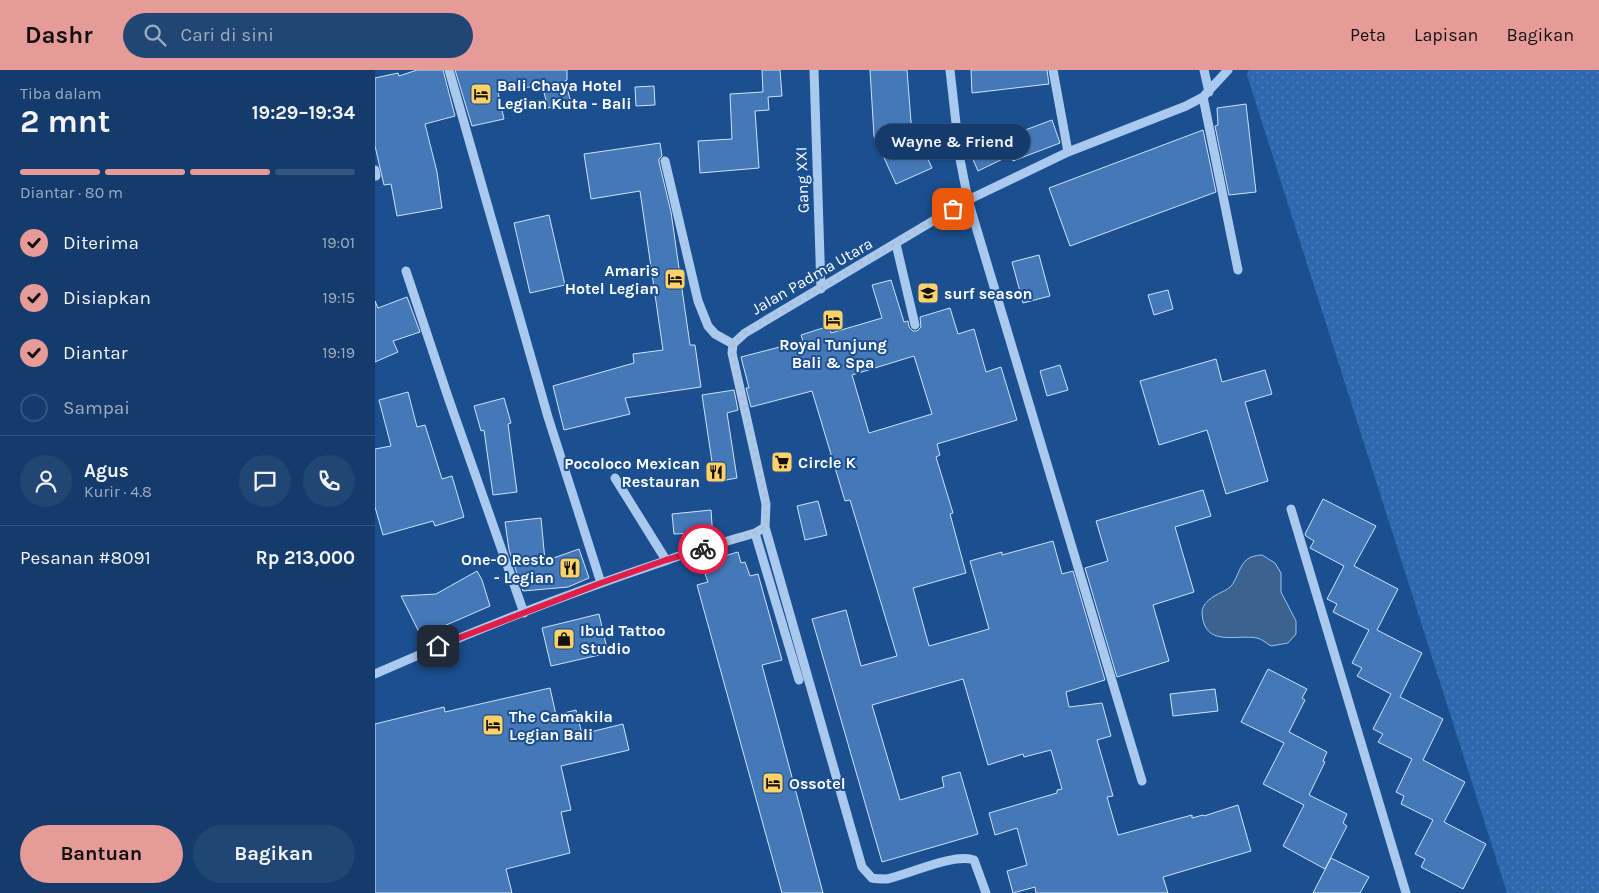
<!DOCTYPE html>
<html lang="id">
<head>
<meta charset="utf-8">
<style>
  :root { --surface:#143b6b; --page:#214673; --text:#f1f3f6; --muted:#9dadc1; --line:#33557e; --accent:#e69b98 }
  body { margin:0; font-family:Karla,sans-serif; background:var(--page); color:var(--text); height:100vh; display:flex; flex-direction:column; font-size:19px; white-space:nowrap }
  * { box-sizing:border-box; margin:0 }
  p { font-size:16px; color:var(--muted) }
  .icon { flex:none; width:28px; height:28px; fill:none; stroke:currentColor; stroke-width:2; stroke-linecap:round; stroke-linejoin:round }
  .map { position:relative; flex:1; overflow:hidden }
  .sheet { display:flex; flex-direction:column; background:var(--surface); width:375px }
  .sheet>* { flex:none }
  .pin { position:absolute; display:grid; place-items:center; width:42px; height:42px; color:#fff; margin:-21px; border-radius:10px; box-shadow:0 2px 8px #0006 }
  .courier { position:absolute; display:grid; place-items:center; width:50px; height:50px; margin:-25px; border:4px solid #e11d48; border-radius:50%; background:#fff; color:#222; box-shadow:0 1px 6px #0007 }
  .bubble { position:absolute; height:35px; border-radius:18px; background:var(--surface); box-shadow:0 1px 4px #0004,0 0 0 1px var(--line); font-size:16px; font-weight:700; line-height:35px; text-align:center }
  .head em { font-style:normal; font-weight:700 }
  .head div { display:flex; flex-direction:column-reverse }
  .head { display:flex; align-items:center; justify-content:space-between; height:85px; padding:0 20px }
  h1 { font-size:32px; font-weight:700; line-height:38px }
  .bar { display:grid; grid-template-columns:repeat(4,1fr); gap:8px 5px; align-content:center; height:60px; padding:0 20px }
  .bar i { height:6px; border-radius:4px; background:var(--line) }
  .bar .selected { background:var(--accent) }
  .bar p { grid-column:span 4 }
  .line { display:flex; align-items:center; gap:12px; padding:0 20px; border-top:1px solid var(--line) }
  .line div { flex:1 }
  .round { display:grid; place-items:center; flex:none; width:52px; height:52px; border-radius:26px; background:var(--page) }
  ol { padding:0 20px; list-style:none }
  li { display:flex; align-items:center; gap:15px; height:55px }
  li p { margin-inline-start:auto }
  li .icon { padding:5px; border-radius:50%; background:var(--accent); color:#111; stroke-width:4 }
  li:last-child { color:var(--muted) }
  li i { width:28px; height:28px; border:2px solid var(--line); border-radius:50% }
  .button { display:flex; gap:10px; margin-top:auto; padding:10px 20px }
  .button a { flex:1; height:58px; border-radius:30px; background:var(--accent); color:#111; font-size:20px; font-weight:700; line-height:58px; text-align:center }
  .button a+a { background:var(--page); color:var(--text) }
  header { display:flex; align-items:center; gap:30px; box-sizing:border-box; height:70px; padding:0 25px; background:var(--accent); color:#111 }
  header strong { font-size:24px }
  nav { display:flex; gap:28px; margin-inline-start:auto; font-size:18px }
  .search { width:350px; height:45px; background:var(--page); display:flex; align-items:center; gap:12px; box-sizing:border-box; padding:0 18px; border-radius:28px; color:var(--muted); font-size:19px }
  main { display:flex; flex:1; min-height:0 }
  .map>svg:first-child { display:block }
</style>
</head>
<body>
<header>
<strong>Dashr</strong>
<div class="search"><svg class="icon" aria-label="search" viewBox="0 0 24 24"><circle cx="10" cy="10" r="6"/><path d="M15 15l6 6"/></svg>Cari di sini</div>
<nav><a>Peta</a><a>Lapisan</a><a>Bagikan</a></nav>
</header>
<main>
<section class="sheet">
<div class="head"><div><h1>2 mnt</h1><p>Tiba dalam</p></div><em>19:29–19:34</em></div>
<div class="bar"><i class="selected"></i><i class="selected"></i><i class="selected"></i><i></i><p>Diantar · 80 m</p></div>
<ol>
<li><svg class="icon" aria-label="check" viewBox="0 0 24 24"><path d="M5 12l5 5 9-10"/></svg>Diterima<p>19:01</p></li>
<li><svg class="icon" aria-label="check" viewBox="0 0 24 24"><path d="M5 12l5 5 9-10"/></svg>Disiapkan<p>19:15</p></li>
<li><svg class="icon" aria-label="check" viewBox="0 0 24 24"><path d="M5 12l5 5 9-10"/></svg>Diantar<p>19:19</p></li>
<li><i></i>Sampai</li>
</ol>
<div class="line" style="height:90px"><a class="round"><svg class="icon" aria-label="person" viewBox="0 0 24 24"><circle cx="12" cy="8" r="4"/><path d="M4 21q1-7 8-7t8 7"/></svg></a><div><b>Agus</b><p>Kurir · 4.8</p></div><a class="round"><svg class="icon" aria-label="chat" viewBox="0 0 24 24"><path d="M4 5h16v11H9l-5 4z"/></svg></a><a class="round"><svg class="icon" aria-label="phone" viewBox="0 0 24 24"><path d="M5 4h4l2 5-3 2q2 4 5 5l2-3 5 2v4C11 20 4 13 5 4z"/></svg></a></div>
<div class="line" style="height:65px"><div>Pesanan #8091</div><b>Rp 213,000</b></div>
<div class="button"><a>Bantuan</a><a>Bagikan</a></div>
</section>
<div class="map">
<svg width="1224" height="823" viewBox="0 0 1224 823">
  <defs>
    <pattern id="grass-dots" width="8" height="8" patternUnits="userSpaceOnUse" patternTransform="scale(1.25)"><rect width="8" height="8" fill="#2e69ad"/><path d="M2 2h.1M6 6h.1" fill="none" stroke="#4d80b9" stroke-width="1.8" stroke-linecap="round"/></pattern>
  </defs>
  <rect width="100%" height="100%" fill="#1b4f8f"/>
  <path fill="url(#grass-dots)" d="M874,0h350v823h-92l-260,-818z"/>
  <path fill="#3c6290" stroke="#9cc4f0" d="M887,485l13,8 6,10v19l15,29v13l-8,9 -17,3c-5,-3 -9,-7 -14,-8 -21,-4 -53,10 -55,-25 0,-12 14,-18 24,-23 12,-5 11,-27 25,-33 3,-1 8,-2 11,-2z"/>
  <path fill="#4478b7" stroke="#cfe3fa" fill-rule="evenodd" d="M42,0h26l12,46 -30,8 12,48 5,36 -45,8 -6,-32 -7,1 -9,-39v-68l23,-5 1,3z
    M80,0h112v10l-2,1 6,21 -23,6 -6,-23 -44,7 6,27 -32,7z
    M387,0h18l2,26 -14,1 1,13 -14,1 4,57 -59,5 -2,-32 34,-2 -2,-45 33,-2z
    M495,0h37l4,52 21,46 -36,16 -22,-48z
    M596,0h76l2,14 -77,9z
    M279,16l1,19 -19,1 -1,-19z
    M871,34l10,88 -27,3 -14,-69 3,-1 -1,-17z
    M677,50l8,23 -47,18 -2,-6 -33,16 -10,-23 30,-14 3,5z
    M828,60l13,62 -146,54 -21,-58z
    M285,73l2,13 -3,3v3l12,50 19,133h5l6,42 -76,11 5,16 -66,16 -11,-44 81,-23 -1,-9 30,-4 -23,-159 -49,8 -7,-45z
    M174,145l16,70 -35,8 -16,-70z
    M664,185l11,41 -27,7 -11,-41z
    M516,210l13,42 4,-1 1,6 4,4h4l4,-4 -1,-10 30,-9 8,26 16,-5 12,43 15,-5 16,53 -80,24 3,11 -4,2 17,56 -3,1 16,59 -53,15 16,58 60,-17 -19,-68 32,-9v3l51,-14 9,33 11,-3 32,109 -39,12 3,15 33,-4 9,33 -14,4 16,56 -6,1 11,38 74,-20v3l11,-3 1,1 34,-11 13,46 -88,26 5,16h-132l-1,-6 -22,6 -6,-22 20,-6 -10,-37 -22,7 -6,-22 68,-20v-3l5,-1 -11,-39 -27,7 -1,-3 -35,11 -25,-86 -91,26 28,95 44,-13 -2,-10 18,-5 18,62 -96,28 -70,-243 34,-9 15,56 36,-10 -47,-156 -5,1 -33,-110 -61,16 -5,-19h3l-8,-31 62,-16 -2,-6 28,-9 2,7 51,-15 -10,-33zM539,286l18,58 -63,19 -17,-58z
    M793,220l5,19 -19,6 -6,-20z
    M32,227l13,35 -27,9 5,11 -23,10v-61l3,7z
    M841,289l6,23 43,-12 7,24 -27,8 23,79 -42,13 -19,-64 -48,15 -19,-64z
    M685,295l8,25 -21,6 -7,-25z
    M359,320l4,20 -11,3 10,65 -22,4 -13,-87z
    M33,322l9,35 8,-2 17,54 10,-3 12,41 -29,9 -2,-5 -50,14 -8,-28v-58l16,-3 -12,-46z
    M129,328l7,25 -3,1 9,68 -24,3 -9,-65 -3,1 -7,-25z
    M828,420l8,26 -36,11 19,65 -41,13 16,56 -52,16 -32,-109 23,-7 -12,-40z
    M948,429l53,27 -22,40 44,23 -21,41 45,23 -22,44 43,22 -20,41 42,22 -21,40 42,22 -23,45 -42,-22 4,-8 -10,-5 18,-34 -32,-16 3,-8 -8,-4 16,-33 -34,-17 5,-8 -10,-5 18,-35 -34,-18 5,-8 -10,-5 17,-33 -36,-18 4,-8 -10,-5 17,-33 -34,-18 4,-7 -8,-5 -1,-2z
    M443,431l9,34 -22,5 -8,-34z
    M336,440l2,29 -14,4 -3,-10 -22,1 -2,-20z
    M166,448l4,43 34,-12 10,29 -21,9 -45,4 -14,-41 -4,-28z
    M339,482v7l24,-7 3,11 4,-1 5,14 8,-2 24,86 -20,5 61,228h-41l-85,-308 11,-3 -3,-8 3,-1 -5,-18z
    M102,501l5,9 8,26 -69,30 -20,-40 35,-2z
    M224,544l9,39 -57,13 -9,-38z
    M893,599l39,20 -5,9 3,2 -16,32 38,20 -4,9 2,1 -16,33 38,19 -4,9 4,3 -22,43 -42,-23 21,-41 -41,-21 21,-41 -43,-21z
    M175,618l6,27 20,-5 6,24 41,-10 6,26 -68,16 10,44 -10,2 9,41 -64,16 6,24h-137v-169l69,-17 1,5z
    M840,619l3,22 -45,5 -3,-22z
    M956,788l38,19 -9,16h-47z"/>
  <g fill="none" stroke-linecap="round" stroke-linejoin="round">
    <path stroke="#a9c9ee" stroke-width="9" d="M74,0l99,347 53,166
      M439,0l7,219
      M575,0l10,89 8,41 174,581
      M678,0l15,82
      M829,0l5,22
      M828,27l35,173
      M290,91l33,140 10,25 7,8 18,10
      M0,100l1,6
      M521,174l19,81
      M31,201l42,126 76,216
      M240,408l51,82
      M916,439l115,384
      M380,463l44,147
      M0,604c95,-42 191,-80 290,-113 29,-11 60,-19 90,-28l10,-6
      M611,823l-12,-33c-20,-7 -64,14 -87,19 -5,0 -10,0 -15,-1l-10,-11 -97,-340 1,-23 -34,-151 1,-9 12,-11 223,-133 100,-48 118,-46 17,-9 25,-27"/>
  </g>
  <g fill="none" stroke-linecap="round" stroke-linejoin="round">
    <path stroke="#afc1d8" stroke-width="5" stroke-dasharray="0 9" d="M328,479l52,-16 10,-6 2,-23 -35,-151 1,-9 12,-11 208,-124"/>
    <path stroke="#e11d48" stroke-width="6" d="M63,576l163,-63 65,-23 37,-11"/>
  </g>
  <defs>
    <g id="hotel-square" transform="scale(1.125)"><rect x="-9" y="-9" width="18" height="18" rx="4" fill="#ffd166" stroke="#1b4f8f"/><path d="M-6-4.5h1.5V1H6V5H4.5V3h-9V5H-6ZM-4 0a1.8 1.8 0 1 1 3.6 0ZM.5 0V-2.5h3Q6-2.5 6 0Z" fill="#111"/></g>
    <g id="school-square" transform="scale(1.125)"><rect x="-9" y="-9" width="18" height="18" rx="4" fill="#ffd166" stroke="#1b4f8f"/><path d="M0-5L7-2L0 1L-7-2ZM-4 1L0 2.5L4 1V4Q0 6-4 4Z" fill="#111"/></g>
    <g id="supermarket-square" transform="scale(1.125)"><rect x="-9" y="-9" width="18" height="18" rx="4" fill="#ffd166" stroke="#1b4f8f"/><path d="M-6-5.5h2.5l.6 2H6L4.5 2H-2.5L-4.4-4H-6ZM-1.5 3.2a1.3 1.3 0 1 0 .1 0ZM3 3.2a1.3 1.3 0 1 0 .1 0Z" fill="#111"/></g>
    <g id="restaurant-square" transform="scale(1.125)"><rect x="-9" y="-9" width="18" height="18" rx="4" fill="#ffd166" stroke="#1b4f8f"/><path d="M-5-6h1v4h1v-4h1v4h1v-4h1v5L-1.5 .5V6h-2V.5L-5-1ZM5-6V6H3V1.5H1.5Q1.5-4 5-6Z" fill="#111"/></g>
    <g id="shop-square" transform="scale(1.125)"><rect x="-9" y="-9" width="18" height="18" rx="4" fill="#ffd166" stroke="#1b4f8f"/><path d="M-5-2.5h2.3a2.7 3.5 0 0 1 5.4 0H5L5.5 6h-11ZM-1.5-2.5h3a1.5 2.3 0 0 0-3 0Z" fill="#111"/></g>
  </defs>
  <g fill-rule="evenodd">
    <use href="#hotel-square" x="106" y="24"/>
    <use href="#hotel-square" x="300" y="209"/>
    <use href="#school-square" x="553" y="223"/>
    <use href="#hotel-square" x="458" y="250"/>
    <use href="#supermarket-square" x="407" y="392"/>
    <use href="#restaurant-square" x="341" y="402"/>
    <use href="#restaurant-square" x="195" y="498"/>
    <use href="#shop-square" x="189" y="569"/>
    <use href="#hotel-square" x="118" y="655"/>
    <use href="#hotel-square" x="398" y="713"/>
  </g>
  <g text-anchor="middle" dominant-baseline="central" stroke-width="4" stroke-linejoin="round" paint-order="stroke">
    <g font-size="16" font-weight="bold" fill="#fff" stroke="#1b4f8f" text-anchor="start">
      <text x="122" y="15">Bali Chaya Hotel<tspan x="122" dy="18">Legian Kuta - Bali</tspan></text>
      <text x="284" y="200" text-anchor="end">Amaris<tspan x="284" dy="18">Hotel Legian</tspan></text>
      <text x="569" y="223">surf season</text>
      <text x="458" y="274" text-anchor="middle">Royal Tunjung<tspan x="458" dy="18">Bali &amp; Spa</tspan></text>
      <text x="423" y="392">Circle K</text>
      <text x="325" y="393" text-anchor="end">Pocoloco Mexican<tspan x="325" dy="18">Restauran</tspan></text>
      <text x="179" y="489" text-anchor="end">One-O Resto<tspan x="179" dy="18">- Legian</tspan></text>
      <text x="205" y="560">Ibud Tattoo<tspan x="205" dy="18">Studio</tspan></text>
      <text x="134" y="646">The Camakila<tspan x="134" dy="18">Legian Bali</tspan></text>
      <text x="414" y="713">Ossotel</text>
    </g>
    <g font-size="16" fill="#fff" stroke="#1b4f8f">
      <text transform="translate(427 110) rotate(-92)">Gang XXI</text>
      <text transform="translate(437 206) rotate(-30)">Jalan Padma Utara</text>
    </g>
  </g>
</svg>
<div class="pin" style="left:578px;top:139px;background:#ea580c"><svg class="icon" aria-label="bag" viewBox="0 0 24 24"><path d="M5 8h14l-1 12H6zM9 8a3 3 0 0 1 6 0"/></svg></div>
<div class="pin" style="left:63px;top:576px;background:#1f2937"><svg class="icon" aria-label="home" viewBox="0 0 24 24"><path d="M3 11l9-7 9 7M6 9v11h12V9"/></svg></div>
<div class="courier" style="left:328px;top:479px"><svg class="icon" aria-label="bike" viewBox="0 0 24 24"><circle cx="6" cy="16" r="4"/><circle cx="18" cy="16" r="4"/><path d="M6 16l4-8h5l3 8M10 8l3 8H6M13 5h3"/></svg></div>
<div class="bubble" style="left:500px;top:54px;width:155px">Wayne &amp; Friend</div>
</div>
</main>
</body>
</html>
